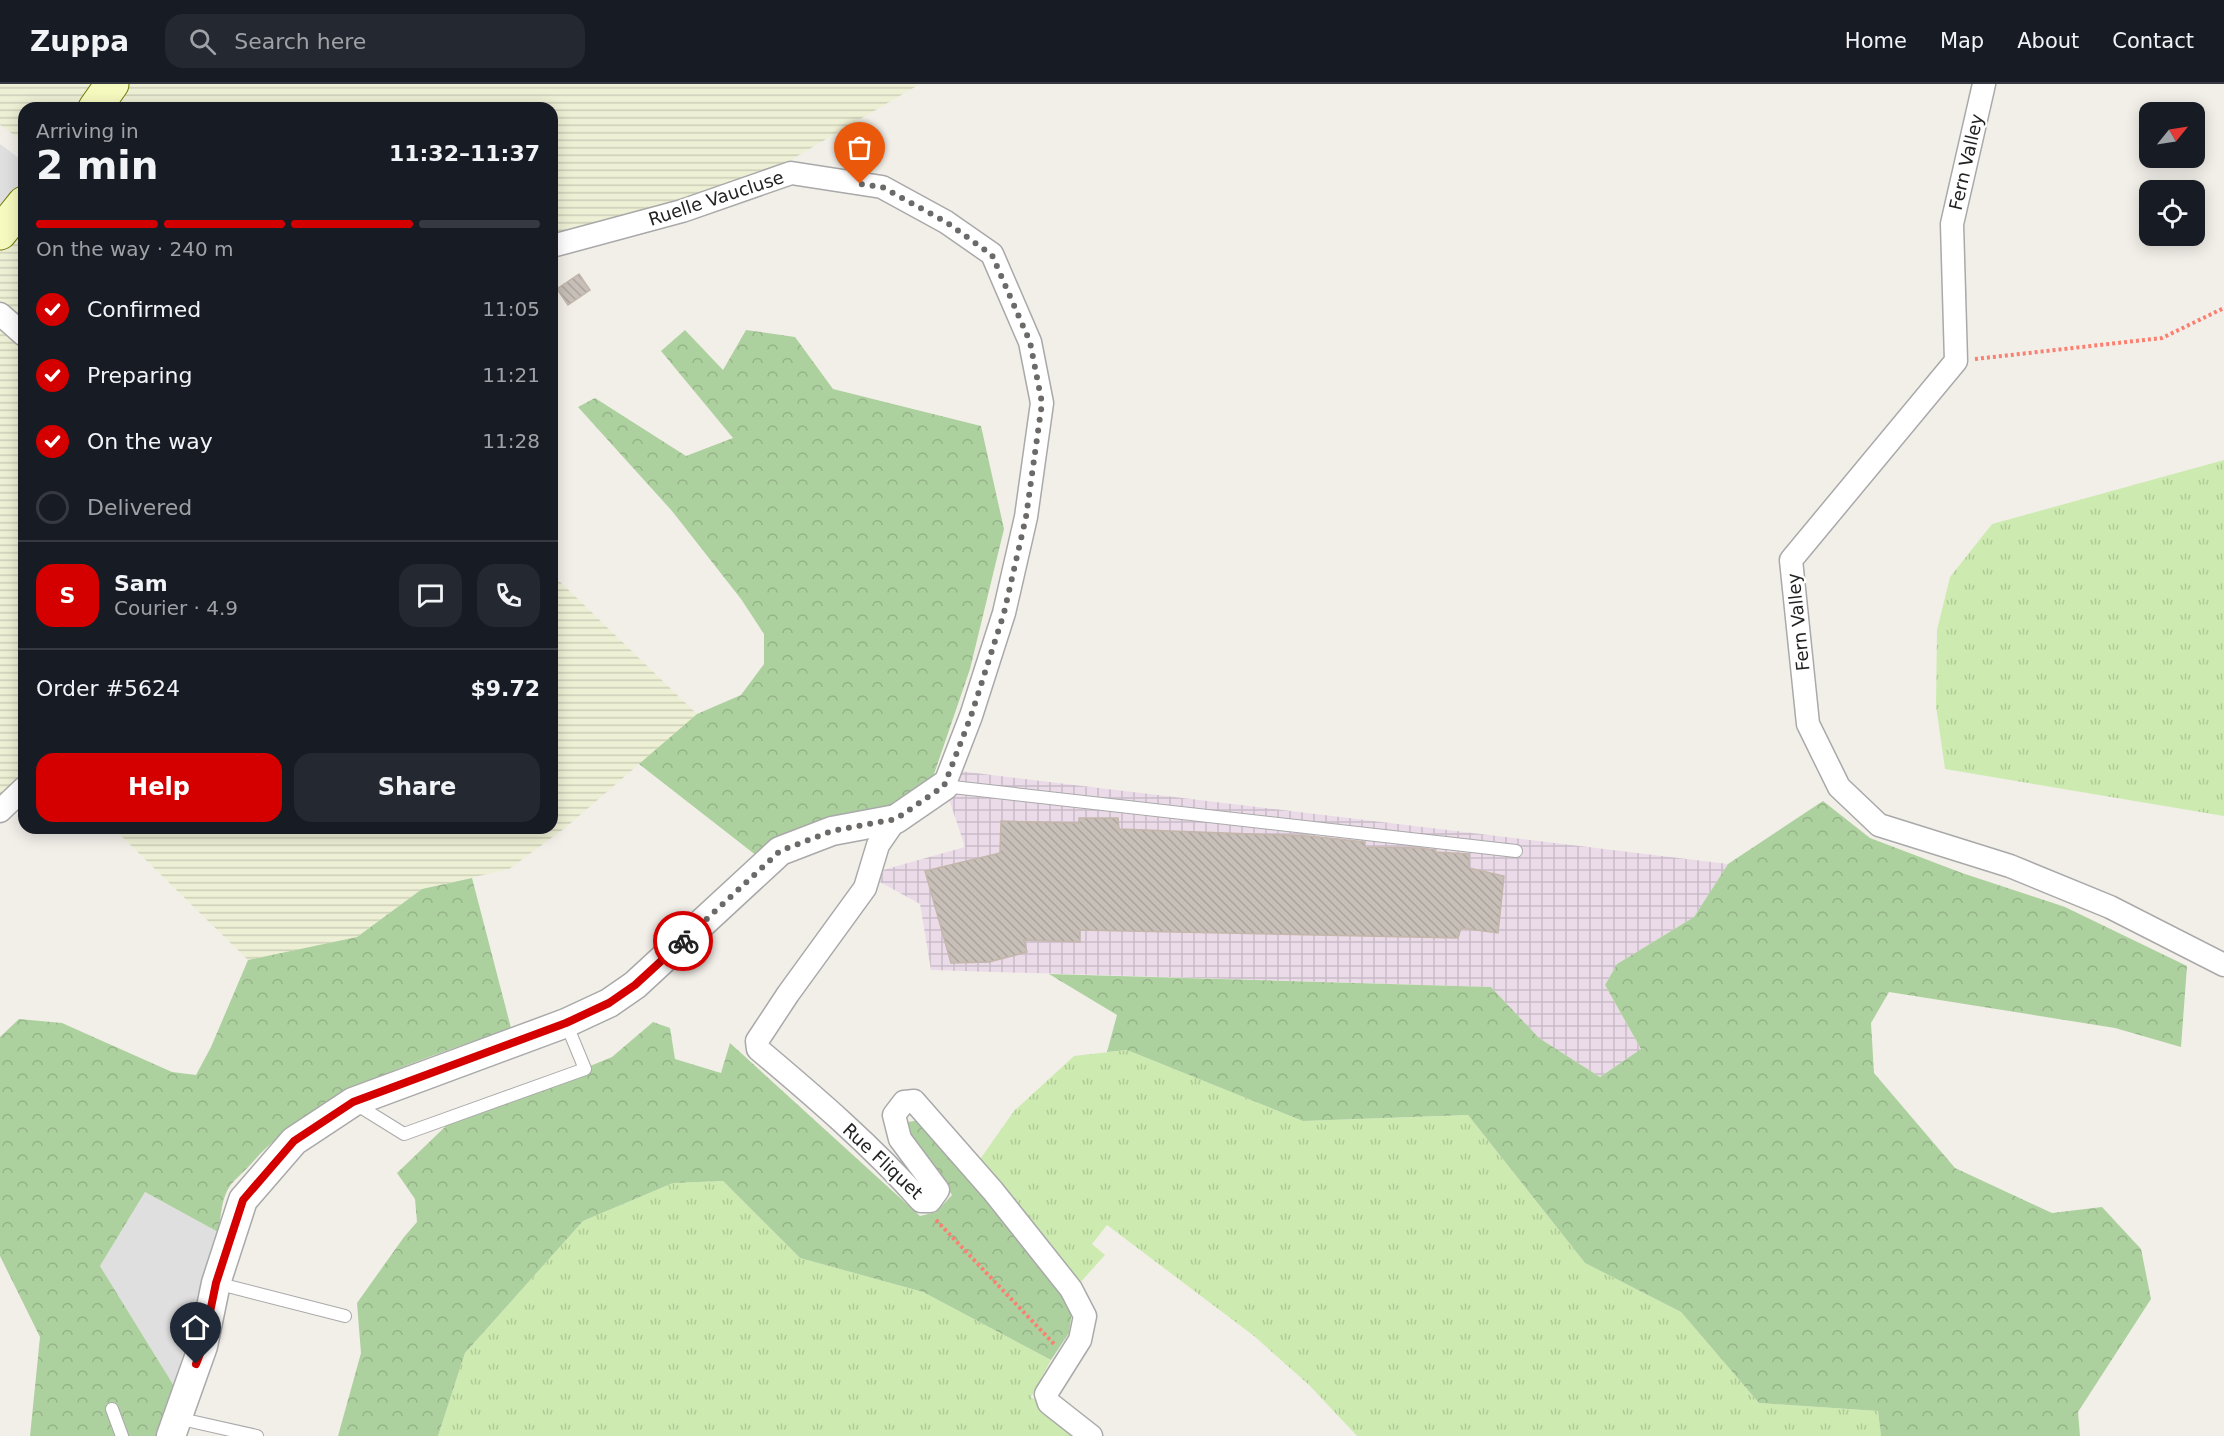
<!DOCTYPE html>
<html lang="en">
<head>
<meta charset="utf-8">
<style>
  :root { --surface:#171b24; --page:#242831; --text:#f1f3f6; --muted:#9ea1a6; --line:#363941; --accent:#d40000 }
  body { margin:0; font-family:"DejaVu Sans",sans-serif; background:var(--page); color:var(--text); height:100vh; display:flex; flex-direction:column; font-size:22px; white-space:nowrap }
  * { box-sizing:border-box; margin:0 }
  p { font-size:20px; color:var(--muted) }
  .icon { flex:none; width:33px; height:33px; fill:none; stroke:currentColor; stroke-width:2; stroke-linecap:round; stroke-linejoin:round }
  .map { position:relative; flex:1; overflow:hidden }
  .panel { position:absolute; left:18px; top:18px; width:540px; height:732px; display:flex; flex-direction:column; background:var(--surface); border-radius:18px; box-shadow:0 3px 15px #0003 }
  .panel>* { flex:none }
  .needle { width:39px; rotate:60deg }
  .controls { position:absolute; left:2139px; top:18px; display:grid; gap:12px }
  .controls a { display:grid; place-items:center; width:66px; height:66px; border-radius:12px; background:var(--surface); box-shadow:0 3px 15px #0003; font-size:30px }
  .pin { position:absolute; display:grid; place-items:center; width:51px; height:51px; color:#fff; margin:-62px -26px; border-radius:50% 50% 50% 0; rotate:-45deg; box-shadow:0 0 6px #0007 }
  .pin .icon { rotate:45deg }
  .courier { position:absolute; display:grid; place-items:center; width:60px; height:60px; margin:-30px; border:4px solid #d40000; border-radius:50%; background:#fff; color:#222; box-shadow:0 2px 8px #0007 }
  .headline em { font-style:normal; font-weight:600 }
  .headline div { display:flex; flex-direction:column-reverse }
  .headline { display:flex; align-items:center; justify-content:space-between; height:102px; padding:0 18px }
  h1 { font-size:39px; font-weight:600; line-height:45px }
  .bar { display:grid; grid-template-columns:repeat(4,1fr); gap:9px 6px; align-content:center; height:72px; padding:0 18px }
  .bar i { height:8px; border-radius:4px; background:var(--line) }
  .bar .selected { background:var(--accent) }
  .bar p { grid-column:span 4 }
  .line { display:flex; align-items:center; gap:15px; padding:0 18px; border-top:2px solid var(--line) }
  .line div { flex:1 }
  .round { display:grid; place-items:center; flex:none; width:63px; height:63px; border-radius:18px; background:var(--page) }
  ol { padding:0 18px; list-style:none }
  li { display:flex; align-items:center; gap:18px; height:66px }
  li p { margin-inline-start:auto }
  li .icon { padding:6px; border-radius:50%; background:var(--accent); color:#fff; stroke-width:4 }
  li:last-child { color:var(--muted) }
  li i { width:33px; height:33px; border:3px solid var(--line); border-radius:50% }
  .action { display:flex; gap:12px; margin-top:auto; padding:12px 18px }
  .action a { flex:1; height:69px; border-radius:18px; background:var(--accent); color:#fff; font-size:24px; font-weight:600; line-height:69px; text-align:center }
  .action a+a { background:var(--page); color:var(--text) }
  header { display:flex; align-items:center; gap:36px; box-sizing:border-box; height:84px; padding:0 30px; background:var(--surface); border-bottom:2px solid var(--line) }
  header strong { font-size:28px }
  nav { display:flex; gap:33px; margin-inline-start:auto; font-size:21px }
  .search { width:420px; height:54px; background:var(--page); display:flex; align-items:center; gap:15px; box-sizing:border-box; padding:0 21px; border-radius:18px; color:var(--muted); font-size:22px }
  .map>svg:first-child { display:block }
</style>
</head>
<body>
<header>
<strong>Zuppa</strong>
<div class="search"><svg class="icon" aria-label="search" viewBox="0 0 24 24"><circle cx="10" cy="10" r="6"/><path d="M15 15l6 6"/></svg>Search here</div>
<nav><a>Home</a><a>Map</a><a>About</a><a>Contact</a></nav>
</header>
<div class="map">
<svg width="2224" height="1352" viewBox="0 0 2224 1352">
  <defs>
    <pattern id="industrial-grid" width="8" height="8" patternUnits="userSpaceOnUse" patternTransform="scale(1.5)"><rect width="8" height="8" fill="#ebdbe8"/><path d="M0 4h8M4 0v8" fill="none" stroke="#c9bcc7"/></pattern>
    <pattern id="farmland-rules" width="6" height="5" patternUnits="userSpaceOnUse" patternTransform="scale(1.5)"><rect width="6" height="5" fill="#eef0d5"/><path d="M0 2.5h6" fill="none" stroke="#ccceb7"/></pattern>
    <pattern id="grass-tufts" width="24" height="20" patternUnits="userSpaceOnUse" patternTransform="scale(1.5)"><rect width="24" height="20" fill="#cdebb0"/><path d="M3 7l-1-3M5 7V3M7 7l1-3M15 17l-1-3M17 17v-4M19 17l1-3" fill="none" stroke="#b0c997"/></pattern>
    <pattern id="forest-crowns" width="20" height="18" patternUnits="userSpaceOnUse" patternTransform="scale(1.5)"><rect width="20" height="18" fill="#add19e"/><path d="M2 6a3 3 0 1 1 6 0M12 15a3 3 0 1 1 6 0" fill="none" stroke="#95b388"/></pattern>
    <pattern id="building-back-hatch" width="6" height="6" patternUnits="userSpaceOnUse" patternTransform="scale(1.5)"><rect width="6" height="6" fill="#c7bfb8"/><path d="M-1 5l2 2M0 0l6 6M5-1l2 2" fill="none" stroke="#aba49e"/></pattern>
  </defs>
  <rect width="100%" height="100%" fill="#f2efe9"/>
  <path fill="#e0dfdf" d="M0,60l24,18v26l-24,29z
    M145,1108l73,40 -44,154 -74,-120z"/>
  <path fill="url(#industrial-grid)" d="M959,687l769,93 -34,53 -77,47 -12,21 36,64 -41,28 -61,-39 -48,-51 -560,-17 -11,-66 -40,-22 3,-12 82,-23 -17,-51z"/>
  <path fill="url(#farmland-rules)" d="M0,0h96l-17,24h-55v34l-24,-17z
    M130,0h790l-160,94 -208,57v-127h-439z
    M24,134v110l-24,-21v-61z
    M0,245l24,21v423l-24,24z
    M552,490l145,140 -132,114 -56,41 -87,20 -65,48 -109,23 -135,-132h439z"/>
  <path fill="url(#grass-tufts)" d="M2224,376v356l-279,-47 -9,-63 1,-76 13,-53 42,-53z
    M1127,966l176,71 165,-6 117,148 96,49 78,91 119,8 3,25h-524l-48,-51 -55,-49 -147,-111 -15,19 13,11 -27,30 -100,-123 36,-51 60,-55z
    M723,1097l77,77 123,34 128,68 -20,37 44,39h-637l27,-83 118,-132 90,-38z"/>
  <path fill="url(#forest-crowns)" d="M685,246l38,40 23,-40 49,7 38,52 148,37 23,103 -34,140 -37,108 -45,31 -131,48 -118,-92 58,-50 44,-19 23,-31v-30l-23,-35 -69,-88 -94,-104 17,-9 91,58 47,-18 -72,-87z
    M1823,717l47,37 92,35 103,34 122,59 -6,81 -66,-19 -226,-36 -18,31 3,50 81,95 97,45 50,-6 39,42 10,50 -73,113 2,24h-199l-3,-25 -119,-8 -78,-91 -96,-49 -117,-148 -165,6 -176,-71 -20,2 10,-37 -68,-41 442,13 48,51 61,39 41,-28 -36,-64 12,-21 77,-47 34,-53z
    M472,794l39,150c-93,34 -192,60 -260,136 -7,8 -20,18 -24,27 -6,12 -6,28 -9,41l-73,-40 -45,74 74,120 -16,50h-128l10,-99 -40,-81v-219l19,-18 43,4 110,49 24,3 15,-28 37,-87 109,-23 65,-48z
    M653,938l17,6 5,31 46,14 9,-30 190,173 16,-4 16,-17 -40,-57 -4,-16 11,-2 62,71 79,99 12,22 -3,21 -18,27 -128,-68 -123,-34 -77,-77 -50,2 -90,38 -118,132 -27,83h-100l23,-83 -4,-50 47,-66 13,-15 -2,-23 -18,-26 50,-48 165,-68z"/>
  <path fill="url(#building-back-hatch)" stroke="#c4b6ab" stroke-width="1.5" d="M579,190l11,16 -22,15 -11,-16z
    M1079,734h39l1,11 190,7 56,6v5l55,1 16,2 -1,2 34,2v14l35,8 -6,57 -37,-5 -3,10 -378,-8v12l-56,-2 3,12 -38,10 -38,1 -26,-92 75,-18 1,-32 78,2z"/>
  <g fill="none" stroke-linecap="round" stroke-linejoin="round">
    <g stroke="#a9a9a9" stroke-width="14">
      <path id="service" d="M944,702l572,65
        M354,1019l50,31 181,-65 -19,-46
        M216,1199l129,33
        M112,1325l10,27
        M177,1334l80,18"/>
    </g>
    <g stroke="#a9a9a9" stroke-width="25">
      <path id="minor" d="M1984,0l-32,140 4,137 -165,199 17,164 31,63 40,38 131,41 100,41 114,58
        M552,162l130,-35 109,-38 91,14 64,35 46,32 38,88 12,61 -16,114 -22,96 -33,103 -27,70
        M0,230l24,21
        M0,727l24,-23
        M896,735l-18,26 -13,43 -77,106 -31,47 1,8c57,48 113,96 163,152h9l8,-11 -38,-51 -6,-24 10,-13 10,-1 79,90 78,98 14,27 -5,24 -34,54 3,9 42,33"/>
    </g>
    <g stroke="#a9a9a9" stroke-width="31">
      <path id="tertiary" d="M171,1352l32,-90 13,-63 27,-83 51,-59 59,-39 213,-79 43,-20 26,-18 145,-134 52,-20 64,-12 48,-33"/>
    </g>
    <g stroke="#707d05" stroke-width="35">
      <path id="secondary" d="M95,24l17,-24
        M0,149l24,-30"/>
    </g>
    <path stroke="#fa8072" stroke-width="4" stroke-dasharray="3 3" stroke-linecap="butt" d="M1975,275l187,-21 62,-30
      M936,1136l119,125"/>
    <use href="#service" stroke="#fff" stroke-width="12"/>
    <use href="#minor" stroke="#fff" stroke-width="22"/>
    <use href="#tertiary" stroke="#fff" stroke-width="28"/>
    <use href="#secondary" stroke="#f7fabf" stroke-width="33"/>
  </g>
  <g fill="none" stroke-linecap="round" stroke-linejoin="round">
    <path stroke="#6b6a68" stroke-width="6" stroke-dasharray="0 10.8" d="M683,857l97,-90 52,-20 64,-12 48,-33 27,-70 33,-103 22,-96 16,-114 -12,-61 -38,-87 -46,-33 -64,-35 -22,-3"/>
    <path stroke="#d40000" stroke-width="8" d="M196,1280l7,-18 13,-63 27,-83 51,-59 59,-39 213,-79 43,-20 26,-18 48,-44"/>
  </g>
  <g text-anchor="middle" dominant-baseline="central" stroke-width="4.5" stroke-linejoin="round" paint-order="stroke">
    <g font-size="18" fill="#222" stroke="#fff">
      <text transform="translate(1966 78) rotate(-77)">Fern Valley</text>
      <text transform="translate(716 114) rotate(-18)">Ruelle Vaucluse</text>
      <text transform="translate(1798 538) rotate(-96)">Fern Valley</text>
      <text transform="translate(883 1077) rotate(43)">Rue Fliquet</text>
    </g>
  </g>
</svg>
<div class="controls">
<a><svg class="needle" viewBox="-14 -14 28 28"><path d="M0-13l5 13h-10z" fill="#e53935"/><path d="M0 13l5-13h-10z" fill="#9ea1a6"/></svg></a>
<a><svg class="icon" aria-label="locate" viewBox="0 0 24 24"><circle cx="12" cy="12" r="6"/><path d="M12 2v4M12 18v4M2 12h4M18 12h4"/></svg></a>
</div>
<div class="pin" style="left:860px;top:100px;background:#ea580c"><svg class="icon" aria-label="bag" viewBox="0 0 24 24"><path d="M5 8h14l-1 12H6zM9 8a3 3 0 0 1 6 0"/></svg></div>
<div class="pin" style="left:196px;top:1280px;background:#1f2937"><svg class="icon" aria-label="home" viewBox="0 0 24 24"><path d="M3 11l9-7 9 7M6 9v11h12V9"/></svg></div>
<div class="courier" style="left:683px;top:857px"><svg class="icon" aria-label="bike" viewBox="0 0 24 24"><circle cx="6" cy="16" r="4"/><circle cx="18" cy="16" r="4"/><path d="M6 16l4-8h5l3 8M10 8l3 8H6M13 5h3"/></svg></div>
<section class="panel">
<div class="headline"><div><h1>2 min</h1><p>Arriving in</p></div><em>11:32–11:37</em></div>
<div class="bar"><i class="selected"></i><i class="selected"></i><i class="selected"></i><i></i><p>On the way · 240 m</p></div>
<ol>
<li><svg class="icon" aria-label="check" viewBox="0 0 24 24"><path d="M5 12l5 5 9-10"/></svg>Confirmed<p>11:05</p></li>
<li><svg class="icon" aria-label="check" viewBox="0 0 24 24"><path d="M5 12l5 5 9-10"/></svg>Preparing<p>11:21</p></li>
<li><svg class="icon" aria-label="check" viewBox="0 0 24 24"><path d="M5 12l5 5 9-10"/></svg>On the way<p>11:28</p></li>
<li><i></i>Delivered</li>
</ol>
<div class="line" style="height:108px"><b class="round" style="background:var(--accent);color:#fff">S</b><div><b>Sam</b><p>Courier · 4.9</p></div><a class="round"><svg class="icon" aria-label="chat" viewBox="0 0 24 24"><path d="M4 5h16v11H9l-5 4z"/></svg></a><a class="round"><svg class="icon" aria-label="phone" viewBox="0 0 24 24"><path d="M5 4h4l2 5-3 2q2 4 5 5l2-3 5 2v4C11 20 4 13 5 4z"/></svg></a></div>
<div class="line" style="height:78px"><div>Order #5624</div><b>$9.72</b></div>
<div class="action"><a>Help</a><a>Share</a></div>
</section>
</div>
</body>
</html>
